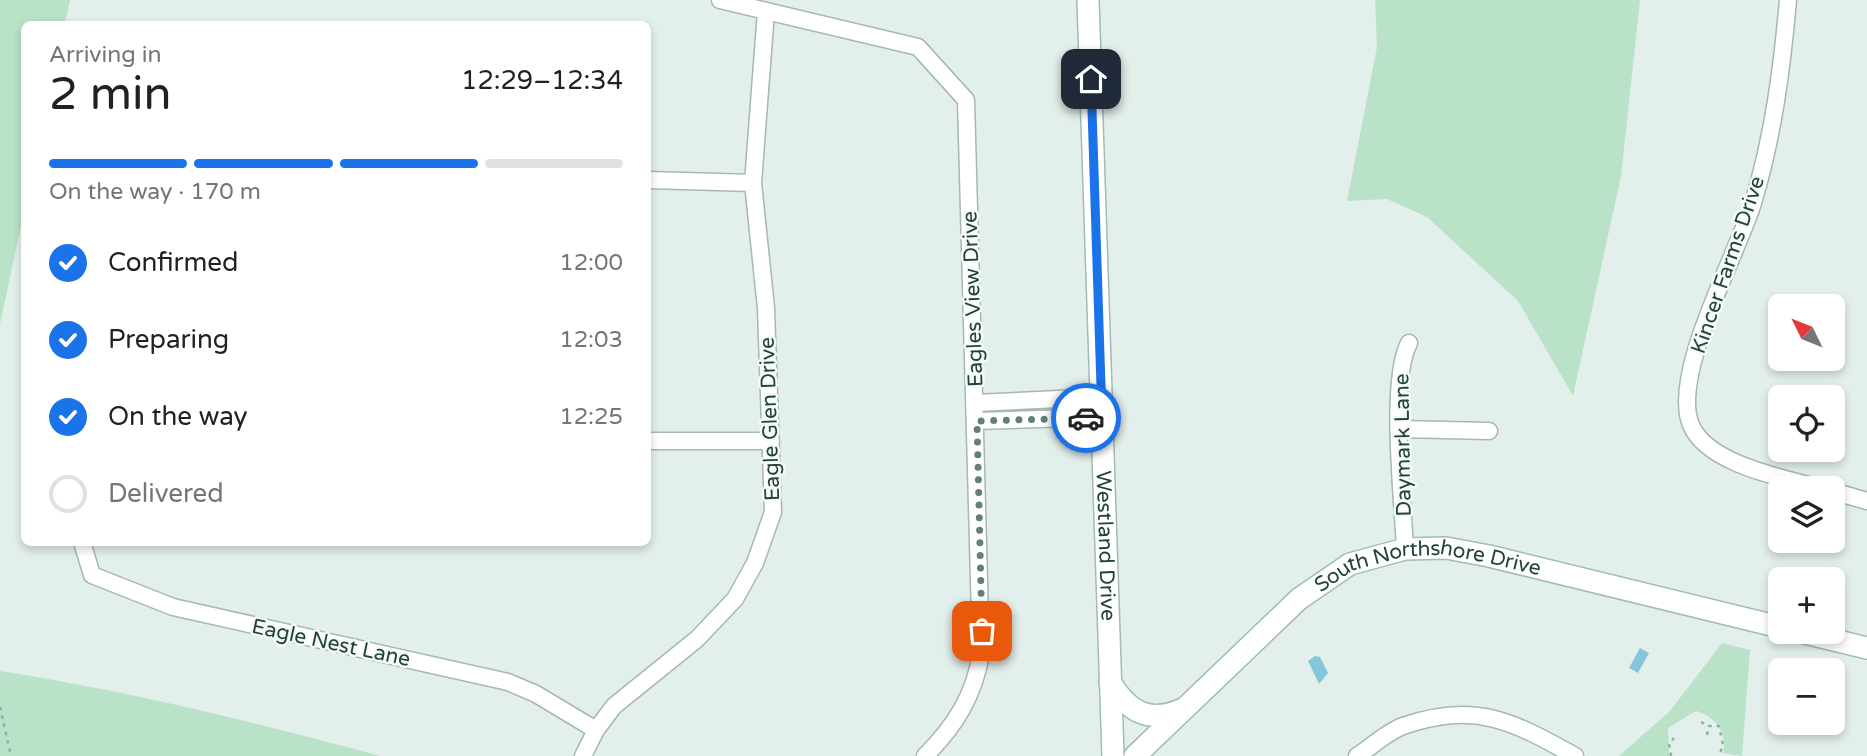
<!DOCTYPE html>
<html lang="en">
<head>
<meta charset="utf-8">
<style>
  :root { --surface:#fff; --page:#f2f2f2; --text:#202124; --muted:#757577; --line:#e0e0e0; --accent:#1a73e8 }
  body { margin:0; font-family:"Varela Round",sans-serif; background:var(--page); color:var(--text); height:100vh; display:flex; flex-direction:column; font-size:26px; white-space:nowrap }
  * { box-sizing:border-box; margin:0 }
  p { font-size:23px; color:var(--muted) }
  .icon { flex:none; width:38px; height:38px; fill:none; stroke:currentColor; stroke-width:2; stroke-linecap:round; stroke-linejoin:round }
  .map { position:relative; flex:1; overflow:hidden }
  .panel { position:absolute; left:21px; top:21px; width:630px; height:525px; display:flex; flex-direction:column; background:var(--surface); border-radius:10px; box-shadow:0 4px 10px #0003 }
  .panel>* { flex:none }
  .needle { width:46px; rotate:313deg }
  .fabs { position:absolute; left:1768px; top:294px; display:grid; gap:14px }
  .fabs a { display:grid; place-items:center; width:77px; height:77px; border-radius:10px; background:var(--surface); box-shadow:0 4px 10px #0003; font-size:35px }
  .pin { position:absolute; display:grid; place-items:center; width:60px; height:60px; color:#fff; margin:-30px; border-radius:14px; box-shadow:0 4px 10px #0006 }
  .courier { position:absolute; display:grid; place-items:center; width:70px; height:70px; margin:-35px; border:5px solid #1a73e8; border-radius:50%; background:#fff; color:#222; box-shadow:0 2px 9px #0007 }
  .summary em { font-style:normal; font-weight:600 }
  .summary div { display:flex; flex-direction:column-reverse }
  .summary { display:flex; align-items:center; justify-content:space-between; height:119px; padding:0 28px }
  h1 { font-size:46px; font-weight:600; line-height:52px }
  .bar { display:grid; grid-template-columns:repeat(4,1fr); gap:10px 7px; align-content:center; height:84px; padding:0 28px }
  .bar i { height:9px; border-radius:5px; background:var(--line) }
  .bar .active { background:var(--accent) }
  .bar p { grid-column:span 4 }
  ol { padding:0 28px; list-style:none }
  li { display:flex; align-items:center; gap:21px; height:77px }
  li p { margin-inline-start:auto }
  li .icon { padding:7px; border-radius:50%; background:var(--accent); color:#fff; stroke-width:4 }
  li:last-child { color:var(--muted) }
  li i { width:38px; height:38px; border:4px solid var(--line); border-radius:50% }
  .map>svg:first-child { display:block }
</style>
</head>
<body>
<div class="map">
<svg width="1867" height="756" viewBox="0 0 1867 756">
  <rect width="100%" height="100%" fill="#e3efeb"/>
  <path fill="#bae2c8" d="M0,0h70l-5,24h-41v188l-24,112z
    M1375,0h265l-19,176 -48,220 -55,-95 -91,-84 -40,-18 -40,2 30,-154z
    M1722,643l28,7 -8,106 -19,-3c5,-20 -7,-36 -27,-42l-28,17 1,28h-50l51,-45z
    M0,671c128,20 255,51 380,85h-380z"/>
  <path fill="#85c6da" d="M1640,648l9,5 -11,20 -9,-5z
    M1315,656l5,1 8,16 -9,11 -11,-23z"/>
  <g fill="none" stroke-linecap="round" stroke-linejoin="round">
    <g stroke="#a5b8b3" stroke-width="19">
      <path id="street" d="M720,0l198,47 48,53 15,554c-7,42 -26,72 -56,102
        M1788,0c-6,69 -15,137 -35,203 -16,52 -83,172 -62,222 16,39 92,53 129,63
        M648,180l105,3
        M976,403l126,-6
        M977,421l126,-4
        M1399,429l90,2
        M648,441h123
        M1832,491l35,10
        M82,542l10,33 81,32 335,75 28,12 60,36
        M1405,549c-2,-47 -16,-169 4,-206
        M583,756l13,-26 18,-24 83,-67 38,-40 20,-36 18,-51 -7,-204 -13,-125 13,-172
        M1357,756c14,-9 30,-24 46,-30 72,-25 109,-5 172,30"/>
    </g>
    <g stroke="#a0bcb4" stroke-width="24">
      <g id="secondary">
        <path id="s1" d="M1088,0l25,756"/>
        <path d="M1801,632l66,16"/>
        <path d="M1110,682c18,30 39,42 73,27"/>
        <path id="s2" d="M1135,756l164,-157 51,-35 55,-15 41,-1 43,8 291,71"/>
      </g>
    </g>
    <path stroke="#80b6a9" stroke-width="2.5" stroke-dasharray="3.5 5" stroke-linecap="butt" d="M0,707l11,49
      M1701,722l8,4
      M1707,735l2,-9h10l4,19 -4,11
      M1671,756l-2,-12 5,-6"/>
    <use href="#street" stroke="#fff" stroke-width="16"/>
    <use href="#secondary" stroke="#fff" stroke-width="21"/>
  </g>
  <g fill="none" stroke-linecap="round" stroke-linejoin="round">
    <path stroke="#647f79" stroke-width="7" stroke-dasharray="0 12.6" d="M982,631l-5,-210 109,-3"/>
    <path stroke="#1a73e8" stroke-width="9" d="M1086,418l16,-1 -11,-338"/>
  </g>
  <g text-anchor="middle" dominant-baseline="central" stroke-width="5" stroke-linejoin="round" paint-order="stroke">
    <g font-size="21" fill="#20433c" stroke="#f5faf8">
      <text transform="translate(1728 265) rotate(-71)">Kincer Farms Drive</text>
      <text transform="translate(973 299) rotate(-92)">Eagles View Drive</text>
      <text transform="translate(770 419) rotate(-92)">Eagle Glen Drive</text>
      <text transform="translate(1403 445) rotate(-91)">Daymark Lane</text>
      <text stroke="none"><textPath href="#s1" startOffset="546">Westland Drive</textPath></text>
      <text stroke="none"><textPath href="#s2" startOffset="366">South Northshore Drive</textPath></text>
      <text transform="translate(331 643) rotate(12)">Eagle Nest Lane</text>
    </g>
  </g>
</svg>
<div class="fabs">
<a><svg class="needle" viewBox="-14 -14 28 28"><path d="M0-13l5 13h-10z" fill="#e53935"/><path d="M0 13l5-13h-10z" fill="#757577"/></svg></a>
<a><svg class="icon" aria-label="locate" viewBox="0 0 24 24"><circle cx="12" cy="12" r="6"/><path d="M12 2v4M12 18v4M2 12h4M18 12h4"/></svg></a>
<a><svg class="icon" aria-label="layers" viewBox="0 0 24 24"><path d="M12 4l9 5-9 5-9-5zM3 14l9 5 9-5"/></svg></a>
<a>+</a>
<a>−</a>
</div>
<div class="pin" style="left:982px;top:631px;background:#ea580c"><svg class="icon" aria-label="bag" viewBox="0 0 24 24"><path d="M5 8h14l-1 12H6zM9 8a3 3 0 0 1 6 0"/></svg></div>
<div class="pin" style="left:1091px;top:79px;background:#1f2937"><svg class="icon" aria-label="home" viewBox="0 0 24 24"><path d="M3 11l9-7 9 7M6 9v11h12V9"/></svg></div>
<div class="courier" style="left:1086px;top:418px"><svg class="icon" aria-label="car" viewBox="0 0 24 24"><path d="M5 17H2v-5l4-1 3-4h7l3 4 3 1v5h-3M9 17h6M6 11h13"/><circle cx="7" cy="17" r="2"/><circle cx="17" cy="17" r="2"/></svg></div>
<section class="panel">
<div class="summary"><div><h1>2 min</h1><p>Arriving in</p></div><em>12:29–12:34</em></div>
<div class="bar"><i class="active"></i><i class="active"></i><i class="active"></i><i></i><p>On the way · 170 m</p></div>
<ol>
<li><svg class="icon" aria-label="check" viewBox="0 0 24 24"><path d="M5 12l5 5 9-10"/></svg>Confirmed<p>12:00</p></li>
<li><svg class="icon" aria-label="check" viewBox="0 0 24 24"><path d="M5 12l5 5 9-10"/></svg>Preparing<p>12:03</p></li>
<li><svg class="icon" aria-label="check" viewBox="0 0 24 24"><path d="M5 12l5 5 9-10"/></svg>On the way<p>12:25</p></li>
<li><i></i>Delivered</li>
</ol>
</section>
</div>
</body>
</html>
